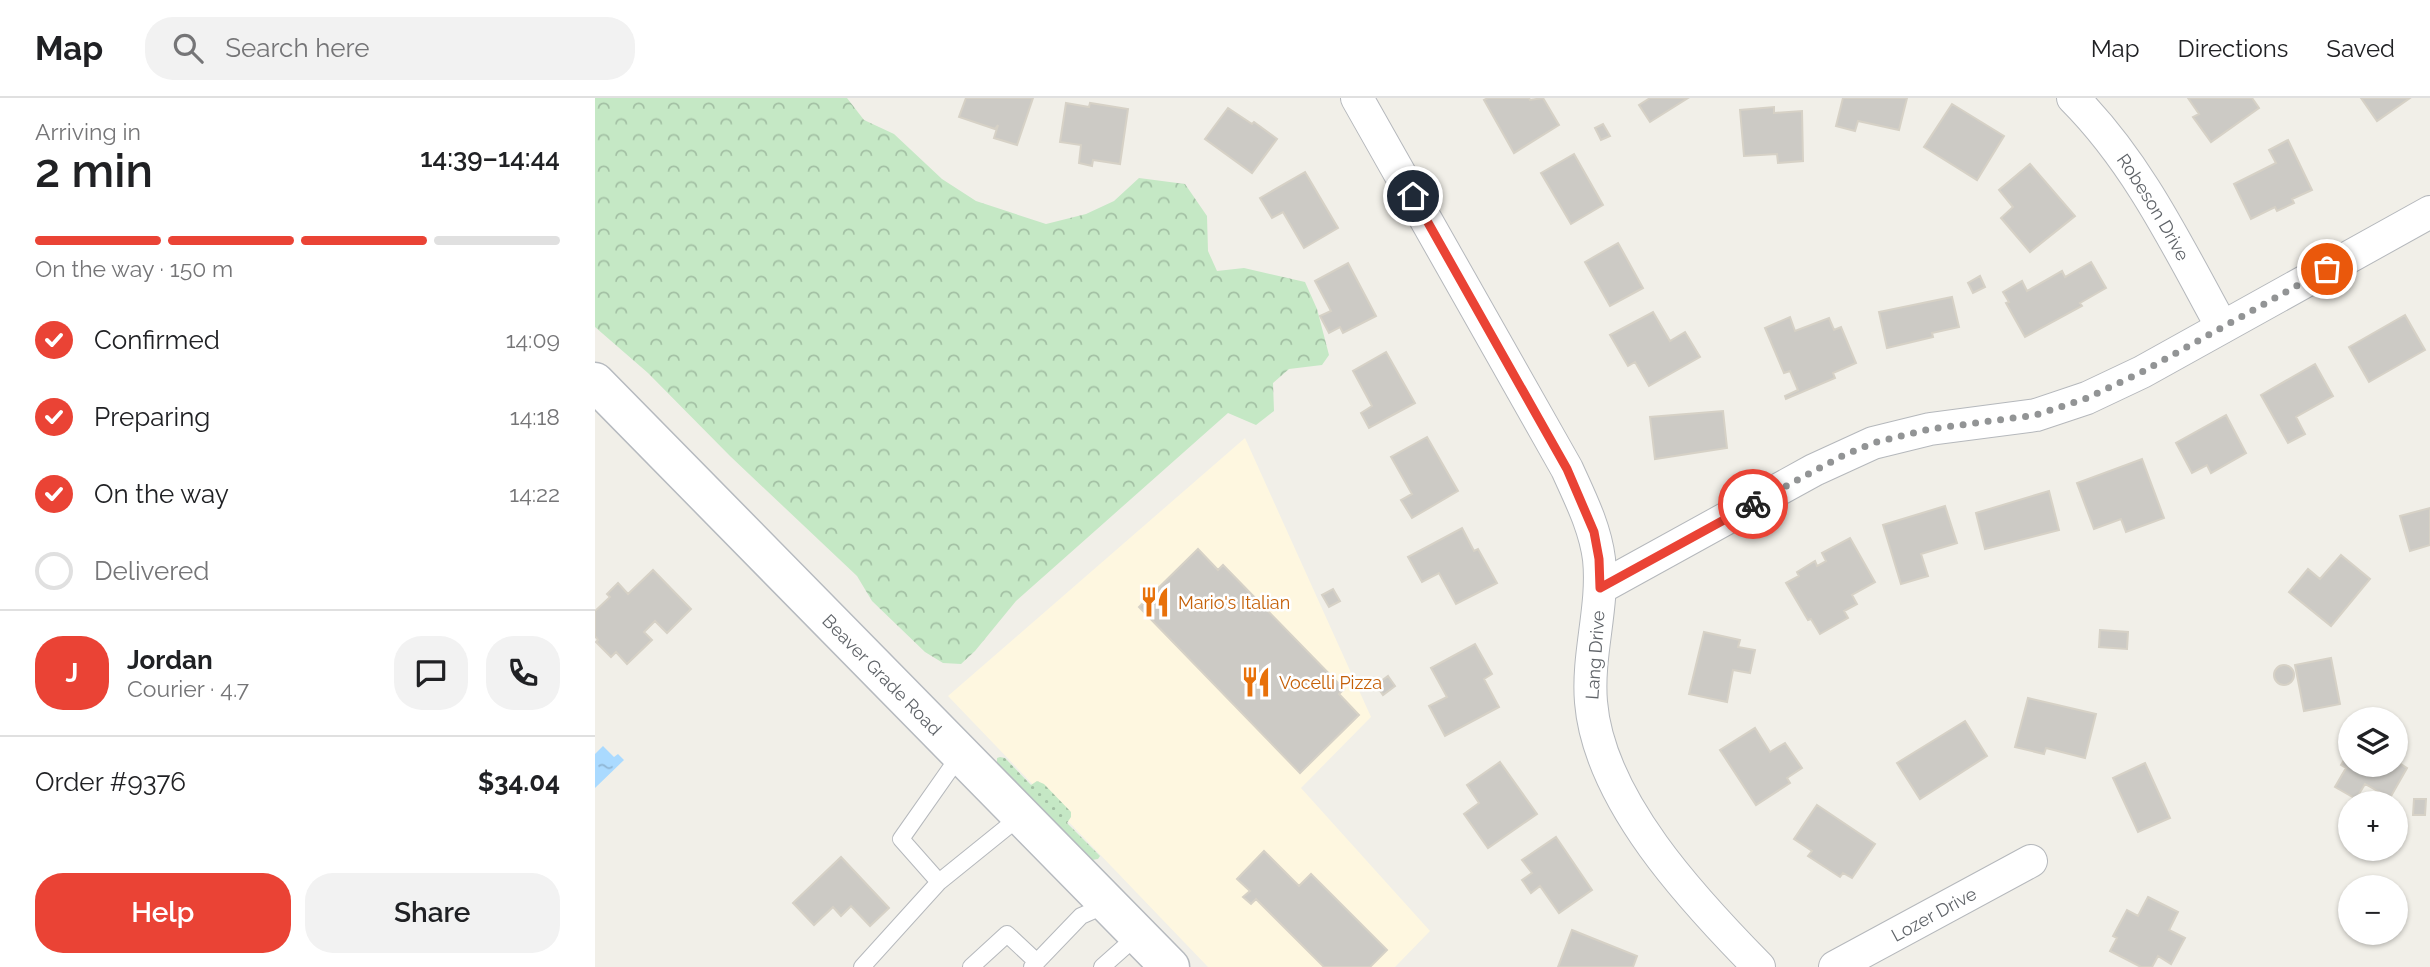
<!DOCTYPE html>
<html lang="en">
<head>
<meta charset="utf-8">
<style>
  :root { --surface:#fff; --page:#f2f2f2; --text:#202124; --muted:#757577; --line:#e0e0e0; --accent:#ea4335 }
  body { margin:0; font-family:Raleway,sans-serif; background:var(--page); color:var(--text); height:100vh; display:flex; flex-direction:column; font-size:26px; white-space:nowrap }
  * { box-sizing:border-box; margin:0 }
  p { font-size:23px; color:var(--muted) }
  .icon { flex:none; width:38px; height:38px; fill:none; stroke:currentColor; stroke-width:2; stroke-linecap:round; stroke-linejoin:round }
  .map { position:relative; flex:1; overflow:hidden }
  .details { display:flex; flex-direction:column; background:var(--surface); width:595px }
  .details>* { flex:none }
  .tools { position:absolute; left:1743px; top:609px; display:grid; gap:14px }
  .tools a { display:grid; place-items:center; width:70px; height:70px; border-radius:50%; background:var(--surface); box-shadow:0 2px 5px #0004; font-size:35px }
  .pin { position:absolute; display:grid; place-items:center; width:60px; height:60px; color:#fff; margin:-30px; border:4px solid #fff; border-radius:50%; box-shadow:0 2px 7px #0007 }
  .courier { position:absolute; display:grid; place-items:center; width:70px; height:70px; margin:-35px; border:5px solid #ea4335; border-radius:50%; background:#fff; color:#222; box-shadow:0 2px 9px #0007 }
  .headline em { font-style:normal; font-weight:600 }
  .headline div { display:flex; flex-direction:column-reverse }
  .headline { display:flex; align-items:center; justify-content:space-between; height:119px; padding:0 35px }
  h1 { font-size:46px; font-weight:600; line-height:52px }
  .bar { display:grid; grid-template-columns:repeat(4,1fr); gap:10px 7px; align-content:center; height:84px; padding:0 35px }
  .bar i { height:9px; border-radius:5px; background:var(--line) }
  .bar .active { background:var(--accent) }
  .bar p { grid-column:span 4 }
  .line { display:flex; align-items:center; gap:18px; padding:0 35px; border-top:2px solid var(--line) }
  .line div { flex:1 }
  .round { display:grid; place-items:center; flex:none; width:74px; height:74px; border-radius:28px; background:var(--page) }
  ol { padding:0 35px; list-style:none }
  li { display:flex; align-items:center; gap:21px; height:77px }
  li p { margin-inline-start:auto }
  li .icon { padding:7px; border-radius:50%; background:var(--accent); color:#fff; stroke-width:4 }
  li:last-child { color:var(--muted) }
  li i { width:38px; height:38px; border:4px solid var(--line); border-radius:50% }
  .primary-button { display:flex; gap:14px; margin-top:auto; padding:14px 35px }
  .primary-button a { flex:1; height:80px; border-radius:28px; background:var(--accent); color:#fff; font-size:28px; font-weight:600; line-height:80px; text-align:center }
  .primary-button a+a { background:var(--page); color:var(--text) }
  header { display:flex; align-items:center; gap:42px; box-sizing:border-box; height:98px; padding:0 35px; background:var(--surface); border-bottom:2px solid var(--line) }
  header strong { font-size:33px }
  nav { display:flex; gap:38px; margin-inline-start:auto; font-size:24px }
  .search { width:490px; height:63px; background:var(--page); display:flex; align-items:center; gap:18px; box-sizing:border-box; padding:0 24px; border-radius:28px; color:var(--muted); font-size:26px }
  main { display:flex; flex:1; min-height:0 }
  .map>svg:first-child { display:block }
</style>
</head>
<body>
<header>
<strong>Map</strong>
<div class="search"><svg class="icon" aria-label="search" viewBox="0 0 24 24"><circle cx="10" cy="10" r="6"/><path d="M15 15l6 6"/></svg>Search here</div>
<nav><a>Map</a><a>Directions</a><a>Saved</a></nav>
</header>
<main>
<section class="details">
<div class="headline"><div><h1>2 min</h1><p>Arriving in</p></div><em>14:39–14:44</em></div>
<div class="bar"><i class="active"></i><i class="active"></i><i class="active"></i><i></i><p>On the way · 150 m</p></div>
<ol>
<li><svg class="icon" aria-label="check" viewBox="0 0 24 24"><path d="M5 12l5 5 9-10"/></svg>Confirmed<p>14:09</p></li>
<li><svg class="icon" aria-label="check" viewBox="0 0 24 24"><path d="M5 12l5 5 9-10"/></svg>Preparing<p>14:18</p></li>
<li><svg class="icon" aria-label="check" viewBox="0 0 24 24"><path d="M5 12l5 5 9-10"/></svg>On the way<p>14:22</p></li>
<li><i></i>Delivered</li>
</ol>
<div class="line" style="height:126px"><b class="round" style="background:var(--accent);color:#fff">J</b><div><b>Jordan</b><p>Courier · 4.7</p></div><a class="round"><svg class="icon" aria-label="chat" viewBox="0 0 24 24"><path d="M4 5h16v11H9l-5 4z"/></svg></a><a class="round"><svg class="icon" aria-label="phone" viewBox="0 0 24 24"><path d="M5 4h4l2 5-3 2q2 4 5 5l2-3 5 2v4C11 20 4 13 5 4z"/></svg></a></div>
<div class="line" style="height:91px"><div>Order #9376</div><b>$34.04</b></div>
<div class="primary-button"><a>Help</a><a>Share</a></div>
</section>
<div class="map">
<svg width="1835" height="869" viewBox="0 0 1835 869">
  <defs>
    <pattern id="green-dots" width="8" height="8" patternUnits="userSpaceOnUse" patternTransform="scale(1.75)"><rect width="8" height="8" fill="#c5e8c5"/><path d="M2 2h.1M6 6h.1" fill="none" stroke="#a3c0a4" stroke-width="1.8" stroke-linecap="round"/></pattern>
    <pattern id="forest-crowns" width="20" height="18" patternUnits="userSpaceOnUse" patternTransform="scale(1.75)"><rect width="20" height="18" fill="#c5e8c5"/><path d="M2 6a3 3 0 1 1 6 0M12 15a3 3 0 1 1 6 0" fill="none" stroke="#a3c0a4"/></pattern>
    <pattern id="water-ripples" width="26" height="14" patternUnits="userSpaceOnUse" patternTransform="scale(1.75)"><rect width="26" height="14" fill="#aadaff"/><path d="M2 4q2-2 4 0t4 0M15 11q2-2 4 0t4 0" fill="none" stroke="#8eb4d2"/></pattern>
  </defs>
  <rect width="100%" height="100%" fill="#f1efe8"/>
  <path fill="#fef7e0" d="M650,340l126,279 -70,71 129,143 -35,36h-187l-260,-271z"/>
  <path fill="url(#green-dots)" d="M405,659l5,1 26,27 6,-4 7,3 27,28v5l-4,6 33,33 -2,3 -6,1 -74,-72 -21,-24v-6z"/>
  <path fill="url(#forest-crowns)" d="M0,0h252l17,22 30,14 48,45 34,22 70,23 40,-10 28,-13 25,-23 46,6 22,32 1,35 9,20 27,-3 61,14 12,27 12,46 -7,10 -33,4 -16,14 1,28 -18,14 -28,-12 -212,188 -41,50 -14,13 -18,-1 -18,-11 -53,-51 -15,-25 -127,-120 -82,-83 -53,-46z"/>
  <path fill="url(#water-ripples)" d="M8,648l11,11 4,-3 6,6 -29,28v-34z"/>
  <path fill="#cccac5" stroke="#d6d1c6" stroke-width="2" d="M371,0h67l-16,47 -23,-7 4,-13 -3,4 -36,-12z
    M893,0h41l1,2 13,-2 16,27 -45,28 -30,-53z
    M1055,0h38l-38,24 -11,-17z
    M1248,0h64l-8,32 -41,-9 -3,10 -19,-5z
    M1593,0h64l7,10 -48,34 -18,-25 6,-3z
    M1766,0h49l-33,23z
    M471,5l23,4 1,-4 38,6 -8,55 -27,-4 -1,6 -13,-3 2,-18 -21,-3z
    M1357,6l52,32 -27,44 -53,-33z
    M1179,9v6l28,-2 1,50 -25,2 -1,-9 -33,2 -4,-46z
    M633,10l24,16 2,-2 23,17 -25,34 -47,-34z
    M1008,26l7,12 -9,4 -6,-12z
    M1693,42l24,50 -20,9 2,4 -17,8 -2,-4 -24,12 -17,-35 42,-21 -7,-13z
    M979,56l29,51 -32,19 -30,-51z
    M1435,66l45,52 -45,36 -29,-34 12,-11 -14,-17z
    M710,74l33,56 -34,20 -21,-36 -11,6 -12,-20z
    M1023,145l25,45 -33,18 -25,-44z
    M1496,164l15,26 -26,15 2,3 -57,31 -19,-34 3,-1 -6,-10 19,-11 5,10 35,-20 3,6z
    M753,165l28,53 -33,17 -3,-6 -11,6 -9,-17 11,-5 -16,-30z
    M1385,178l5,11 -12,6 -5,-10z
    M1357,199l7,30 -27,6 1,4 -46,11 -8,-36z
    M1058,214l17,29 15,-9 15,25 -51,29 -14,-24 -7,4 -18,-31z
    M1810,217l20,35 -56,32 -20,-35z
    M1195,219l5,14 34,-13 5,12 7,-3 15,36 -23,10 2,5 -49,21 -1,-3 13,-6 -8,-19 -6,2 -19,-45z
    M791,254l29,51 -46,25 -8,-15 11,-7 -19,-35z
    M1720,266l18,32 -37,21 9,17 -17,9 -27,-48z
    M1128,313l4,37 -72,11 -5,-42z
    M1631,317l20,38 -35,20 -4,-8 -15,8 -16,-30z
    M832,339l31,54 -46,27 -11,-18 11,-6 -21,-37z
    M1547,361l22,59 -38,14 -5,-13 -27,10 -17,-46z
    M1454,393l10,39 -74,19 -9,-36z
    M1350,408l12,37 -36,11 7,22 -27,8 -18,-59z
    M1835,410v37l-20,6 -10,-35z
    M867,430l12,23 4,-2 19,34 -41,21 -17,-31 -17,9 -14,-25z
    M1255,440l25,44 -23,13 5,9 -13,7 4,7 -28,16 -9,-15 -3,1 -22,-37 13,-7 -2,-4 18,-11 2,5 9,-5 -4,-8z
    M603,451l20,21 5,-5 121,124 -5,5 20,21 -59,58 -161,-166z
    M1746,457l29,24 -39,47 -42,-34 19,-23 12,10z
    M58,472l38,39 -24,24 -12,-12 -11,11 8,8 -25,24 -11,-12 -5,5 -15,-15 2,-2 -3,-4v-25l15,-14 -3,-3 11,-11 10,11z
    M738,491l7,12 -11,6 -7,-12z
    M1505,532l28,2 -1,17 -28,-2z
    M1109,534l36,8 -2,7 17,3 -5,23 -17,-3 -6,32 -38,-8z
    M880,546l17,30 -8,5 15,28 -54,29 -16,-30 18,-9 -16,-29z
    M1736,560l9,46 -36,7 -9,-46z
    M1679 577a10 10 0 1 1 20 0a10 10 0 1 1-20 0Z
    M793,578l7,10 -12,9 -7,-10z
    M1433,600l68,16 -11,44 -39,-10 -2,6 -29,-7z
    M1370,623l22,35 -67,43 -23,-36z
    M1160,630l15,24 15,-9 17,25 -15,10 3,5 -34,22 -36,-55z
    M1755,652v15h46v-4l11,7 -17,30 -25,-14 -9,15 -21,-12 11,-19 -5,-3z
    M905,664l37,52 -49,34 -24,-34 15,-11 -12,-18z
    M1550,665l25,55 -32,14 -25,-54z
    M1819,701h12l-1,16h-12z
    M1222,707l58,39 -23,34 -9,-5 -3,4 -32,-21 4,-5 -18,-12z
    M961,739l36,53 -33,23 -19,-27 -9,7 -9,-13 10,-7 -10,-13z
    M669,753l35,35 12,-12 76,76 -17,17h-46l-68,-68 -5,5 -8,-7 7,-6 -13,-12z
    M246,759l48,51 -19,18 -19,-20 -10,10 -8,-9 -19,18 -21,-22z
    M1553,799l30,15 -9,18 16,8 -14,26 -13,-8 -6,11h-11l-31,-16 7,-13 -4,-2 14,-26 11,6z
    M977,832l65,26 -4,11h-75z"/>
  <g fill="none" stroke-linecap="round" stroke-linejoin="round">
    <g stroke="#b5b8bc" stroke-width="18">
      <path id="service" d="M365,657l-59,84 38,43 83,-67
        M267,869l77,-85
        M376,869l36,-33 30,28
        M437,869l49,-51 25,-11
        M507,869l36,-32"/>
    </g>
    <g stroke="#b5b8bc" stroke-width="34">
      <g id="minor">
        <path d="M762,0l210,371c13,29 28,58 32,90 5,48 -12,95 -8,143 8,98 102,198 168,265"/>
        <path id="s1" d="M1478,0c65,65 105,149 149,229"/>
        <path d="M1005,490l214,-118 59,-27 57,-14 106,-14 51,-17 55,-26 288,-160"/>
        <path id="s2" d="M1240,869l196,-106"/>
      </g>
    </g>
    <g stroke="#b6babf" stroke-width="41">
      <g id="secondary">
        <path id="s3" d="M0,284l575,585"/>
      </g>
    </g>
    <use href="#service" stroke="#fff" stroke-width="16"/>
    <use href="#minor" stroke="#fff" stroke-width="32"/>
    <use href="#secondary" stroke="#fff" stroke-width="38"/>
  </g>
  <g fill="none" stroke-linecap="round" stroke-linejoin="round">
    <path stroke="#929495" stroke-width="7" stroke-dasharray="0 12.6" d="M1158,406l89,-48 31,-13 57,-14 106,-14 51,-17 55,-26 185,-103"/>
    <path stroke="#ea4335" stroke-width="9" d="M818,98l154,273 27,63 5,27 1,29 153,-84"/>
  </g>
  <defs>
    <g id="restaurant-bare" transform="scale(2.415)"><path d="M-5-6h1v4h1v-4h1v4h1v-4h1v5L-1.5 .5V6h-2V.5L-5-1ZM5-6V6H3V1.5H1.5Q1.5-4 5-6Z" fill="#e8710a" stroke="#fff" stroke-width="2.5" paint-order="stroke"/></g>
  </defs>
  <g fill-rule="evenodd">
    <use href="#restaurant-bare" x="560" y="504"/>
    <use href="#restaurant-bare" x="661" y="584"/>
  </g>
  <g text-anchor="middle" dominant-baseline="central" stroke-width="5" stroke-linejoin="round" paint-order="stroke">
    <g font-size="18" fill="#5f6368" stroke="#fff">
      <text stroke="none"><textPath href="#s1" startOffset="136">Robeson Drive</textPath></text>
      <text transform="translate(1000 557) rotate(-86)">Lang Drive</text>
      <text stroke="none"><textPath href="#s3" startOffset="410">Beaver Grade Road</textPath></text>
      <text stroke="none"><textPath href="#s2" startOffset="112">Lozer Drive</textPath></text>
    </g>
    <g font-size="18" fill="#c56008" stroke="#fff" text-anchor="start">
      <text x="583" y="504">Mario's Italian</text>
      <text x="684" y="584">Vocelli Pizza</text>
    </g>
  </g>
</svg>
<div class="tools">
<a><svg class="icon" aria-label="layers" viewBox="0 0 24 24"><path d="M12 4l9 5-9 5-9-5zM3 14l9 5 9-5"/></svg></a>
<a>+</a>
<a>−</a>
</div>
<div class="pin" style="left:1732px;top:171px;background:#ea580c"><svg class="icon" aria-label="bag" viewBox="0 0 24 24"><path d="M5 8h14l-1 12H6zM9 8a3 3 0 0 1 6 0"/></svg></div>
<div class="pin" style="left:818px;top:98px;background:#1f2937"><svg class="icon" aria-label="home" viewBox="0 0 24 24"><path d="M3 11l9-7 9 7M6 9v11h12V9"/></svg></div>
<div class="courier" style="left:1158px;top:406px"><svg class="icon" aria-label="bike" viewBox="0 0 24 24"><circle cx="6" cy="16" r="4"/><circle cx="18" cy="16" r="4"/><path d="M6 16l4-8h5l3 8M10 8l3 8H6M13 5h3"/></svg></div>
</div>
</main>
</body>
</html>
